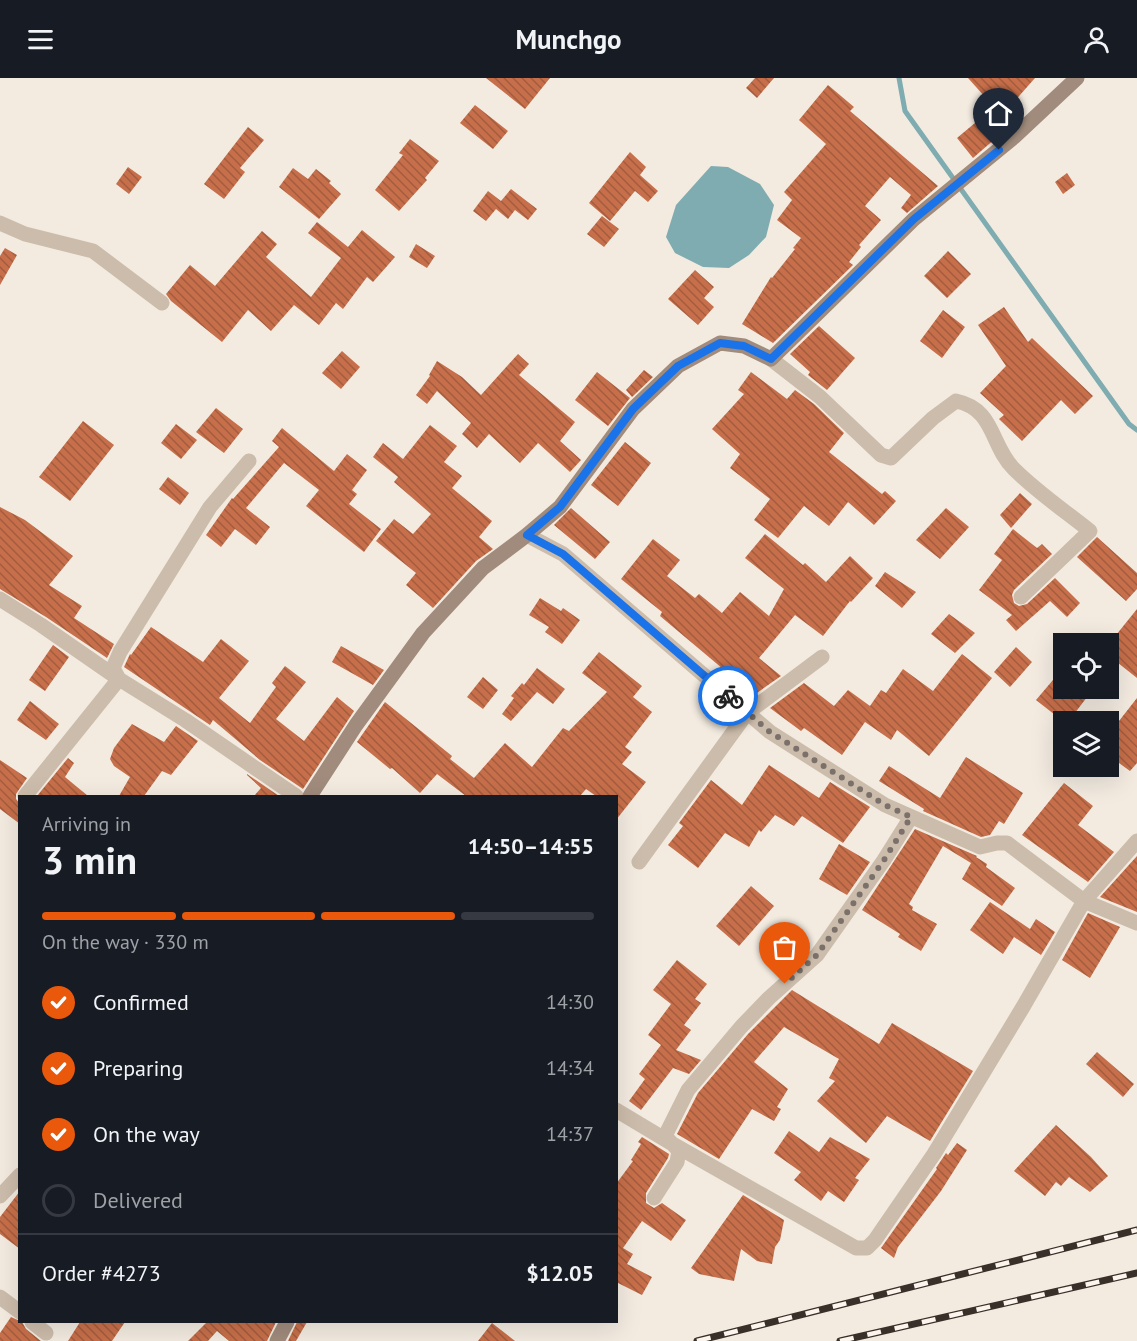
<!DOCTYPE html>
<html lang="en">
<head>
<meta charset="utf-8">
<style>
  :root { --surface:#171b24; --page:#20242c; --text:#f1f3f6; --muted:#9ea1a6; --line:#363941; --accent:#ea580c }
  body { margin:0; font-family:"PT Sans",sans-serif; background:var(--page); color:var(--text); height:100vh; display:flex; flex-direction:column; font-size:22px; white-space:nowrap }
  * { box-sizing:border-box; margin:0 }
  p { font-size:20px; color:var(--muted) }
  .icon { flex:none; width:33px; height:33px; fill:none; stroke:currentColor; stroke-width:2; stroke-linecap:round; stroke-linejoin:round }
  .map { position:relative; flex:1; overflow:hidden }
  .panel { position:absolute; left:18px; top:717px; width:600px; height:528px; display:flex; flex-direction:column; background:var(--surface); border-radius:0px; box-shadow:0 6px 24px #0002 }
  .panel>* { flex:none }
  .tools { position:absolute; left:1053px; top:555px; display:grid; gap:12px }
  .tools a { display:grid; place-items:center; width:66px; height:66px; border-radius:0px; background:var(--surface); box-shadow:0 6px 24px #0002; font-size:30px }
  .pin { position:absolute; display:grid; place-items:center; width:51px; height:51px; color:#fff; margin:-62px -26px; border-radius:50% 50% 50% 0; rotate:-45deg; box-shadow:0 0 6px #0007 }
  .pin .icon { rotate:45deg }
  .courier { position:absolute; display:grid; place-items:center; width:60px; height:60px; margin:-30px; border:4px solid #1a73e8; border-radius:50%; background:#fff; color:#222; box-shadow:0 2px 8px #0007 }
  .summary em { font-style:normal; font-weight:700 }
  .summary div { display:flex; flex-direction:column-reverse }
  .summary { display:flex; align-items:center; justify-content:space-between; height:102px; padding:0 24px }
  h1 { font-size:39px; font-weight:700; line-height:45px }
  .bar { display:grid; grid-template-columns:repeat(4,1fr); gap:9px 6px; align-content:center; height:72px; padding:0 24px }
  .bar i { height:8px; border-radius:4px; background:var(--line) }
  .bar .selected { background:var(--accent) }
  .bar p { grid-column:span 4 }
  .line { display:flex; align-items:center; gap:15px; padding:0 24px; border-top:2px solid var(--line) }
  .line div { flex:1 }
  ol { padding:0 24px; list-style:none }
  li { display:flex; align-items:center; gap:18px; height:66px }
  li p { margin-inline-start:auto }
  li .icon { padding:6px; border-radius:50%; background:var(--accent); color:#fff; stroke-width:4 }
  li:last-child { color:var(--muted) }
  li i { width:33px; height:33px; border:3px solid var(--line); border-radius:50% }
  header { display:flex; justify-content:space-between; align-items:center; height:78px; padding:0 24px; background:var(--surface); font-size:27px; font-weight:700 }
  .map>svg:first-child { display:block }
</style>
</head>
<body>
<header><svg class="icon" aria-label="menu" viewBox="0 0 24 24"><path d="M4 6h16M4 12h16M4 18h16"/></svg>Munchgo<svg class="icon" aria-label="person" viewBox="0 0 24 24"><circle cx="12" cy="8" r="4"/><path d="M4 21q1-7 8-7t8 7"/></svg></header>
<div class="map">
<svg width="1137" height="1263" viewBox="0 0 1137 1263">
  <defs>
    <pattern id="building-back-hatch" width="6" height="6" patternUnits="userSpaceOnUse" patternTransform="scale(1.5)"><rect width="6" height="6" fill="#c76f4a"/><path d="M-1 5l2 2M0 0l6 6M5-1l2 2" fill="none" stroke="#a35c3e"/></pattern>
  </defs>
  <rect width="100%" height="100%" fill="#f3ebe0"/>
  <path fill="#7eacb1" d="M711,88l17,1 32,17 14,21 -8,32 -17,18 -20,13 -26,-1 -28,-14 -9,-16 10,-32z"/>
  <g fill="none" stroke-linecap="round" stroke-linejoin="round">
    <path stroke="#7eacb1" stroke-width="5" d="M899,0l6,33 224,313 8,6"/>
  </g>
  <path fill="url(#building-back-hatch)" d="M486,0h64l-25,31z
    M755,0h19l-17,20 -11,-10z
    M968,0h67l-32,36 9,10 -39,34 -16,-20 37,-31z
    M828,7l26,22 -4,4 88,75 -31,27 -6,-5 10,-13 -21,-18 -25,29 16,14 -22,25 2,2 -12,15 4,3 -80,78 -31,-19 29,-47 1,1 23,-29 -2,-1 8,-10 -24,-18 15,-20 -8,-8 42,-48 -27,-24z
    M475,27l33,26 -15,18 -33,-26z
    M248,49l16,13 -24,28 5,4 -21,27 -20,-15z
    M410,61l29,22 -14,17 2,2 -28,31 -24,-21 28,-35 -4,-2z
    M630,74l16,15 -6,8 18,16 -10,11 -13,-11 -25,30 -21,-18z
    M128,89l14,10 -13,17 -13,-10z
    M293,90l15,11 8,-10 15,12 -2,2 12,11 -22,25 -40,-32z
    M1067,95l8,12 -12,9 -8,-12z
    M511,111l26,20 -9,11 -13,-10 -7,9 -12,-10 -10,12 -13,-10 15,-20 13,10z
    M602,138l17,13 -15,18 -17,-13z
    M317,144l31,25 14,-17 33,27 -22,25 -6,-5 -24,32 -7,-6 -17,22 -25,-20 -23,26 -23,-21 -26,32 -51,-41 -5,-7 24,-29 25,21 47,-55 15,13 -11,13 45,40 30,-39 -33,-25z
    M416,166l19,12 -8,12 -18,-11z
    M5,170l12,7 -17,30v-29z
    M948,173l23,23 -24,24 -23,-22z
    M695,192l19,17 -10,11 10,9 -16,18 -30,-26z
    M1004,229l24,35 4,-4 61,58 -18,18 -14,-14 -39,41 -23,-22 5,-4 -24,-22 26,-27 -28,-41z
    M943,232l22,17 -23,31 -22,-17z
    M819,248l36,32 -28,32 -19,-15 2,-3 -20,-18z
    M342,273l18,16 -19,22 -19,-16z
    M518,276l11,10 -10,11 56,47 -15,19 21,19 -11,12 -32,-29 -18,20 -31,-29 -12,14 -15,-14 9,-11 -34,-32 -10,13 -11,-9 14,-19 -1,-1 8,-14 25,16 19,18z
    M644,292l9,7 -21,20 -6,-7z
    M597,294l33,26 -22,28 -33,-26z
    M751,294l36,27 8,-9 19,14 30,29 -15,19 53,42 3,-3 11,10 -22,24 -26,-23 -19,24 -25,-20 -26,32 -24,-18 16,-21 -40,-31 10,-14 -28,-25 32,-35 -6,-4z
    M216,330l27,21 -19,24 -28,-21z
    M83,343l31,24 -44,56 -31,-24z
    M176,346l21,16 -16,19 -20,-16z
    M430,347l27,21 -13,16 18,14 -10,12 40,33 -13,16 14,12 -17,12 -43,47 -27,-23 10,-12 -40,-32 18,-22 19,15 18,-20 -37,-32 4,-5 -25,-20 10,-14 20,16z
    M282,350l52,43 13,-17 20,16 -15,20 5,4 -8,10 32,25 -17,23 -58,-46 13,-16 -35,-27 -38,45 24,19 -14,18 -21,-16 -14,18 -15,-12 26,-37 1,1 46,-52 -7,-6z
    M625,364l26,21 -33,43 -27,-21z
    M168,399l21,16 -9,12 -21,-16z
    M1020,415l12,11 -21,24 -11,-13z
    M0,429l25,13 48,36 -24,29 33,21 -8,12 40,26 -7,14 -61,-41 -46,-28z
    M571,430l39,34 -15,17 -41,-34z
    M946,430l23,19 -29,32 -24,-19z
    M1013,451l24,19 5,-4 10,10 -38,36 -2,5 2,8 5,3 8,-2 28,-26 25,25 -13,14 -17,-16 -34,30 -10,-11 6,-5 -33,-25 23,-30 -8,-6z
    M765,456l38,31 2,-2 21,19 24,-26 23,22 -22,24 -1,-1 -27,35 -28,-21 -36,43 22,18 -27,19 -94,-79 2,-4 -41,-33 32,-40 27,21 -13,16 28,22 4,-4 23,19 18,-21 29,24 15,-27 -39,-31z
    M1097,459l40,36v16l-11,12 -49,-44z
    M885,494l31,20 -14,16 -27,-22z
    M540,520l21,13 2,-3 17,12 -18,24 -17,-12 4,-5 -20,-12z
    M1137,531v69l-29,-23v-10z
    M949,536l26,19 -20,20 -24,-19z
    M151,549l52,35 18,-23 28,22 -30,37 31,25 26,-36 -4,-4 13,-17 21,16 -30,37 28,22 33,-44 17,14 -51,78 -43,-29 -47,-40 -3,5 -86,-58 6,-13 1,1z
    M53,567l16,12 -24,34 -16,-11z
    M341,568l43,24 -11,15 -41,-23z
    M1016,569l16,15 -22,25 -16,-15z
    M599,574l43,34 -9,11 19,15 -27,35 7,5 -10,12 24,18 -30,38v-24h-20l-10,-7 -6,7h-114l-29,-22 -17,19 -28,-25 -2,1 -33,-27 28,-40 67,54 -2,3 24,19 31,-35 27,24 31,-39 6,3 38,-39 -25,-19z
    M962,576l30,24 -63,78 -32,-26 -6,10 -26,-18 -23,33 -38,-27 -3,3 -31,-23 34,-25 30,23 14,-16 22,16 11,-16 5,3 17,-24 30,22z
    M1064,589v21h30l-26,34h-4l-28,-22z
    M537,590l28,21 -12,15 -16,-12 -26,29 -9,-7 12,-16 -3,-2 11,-13 2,2z
    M483,599l15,13 -15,19 -16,-12z
    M1137,620v65l-7,8 -22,-16v-20z
    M30,623l29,23 -13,16 -29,-20z
    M132,646l32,18 12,-16 22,15 -27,34 -9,-4 -18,25h-25l11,-19 -16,-11 -4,-7 4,-11z
    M966,679l57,36 -19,31 -5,-3 -9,14 -9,2 -58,-26 1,-2 -45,-28 10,-15 51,32z
    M68,680l6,5 -9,14 23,19h-51z
    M0,682l27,18 -11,16v5l4,5v20l-20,-15z
    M769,687l50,33 11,-16 40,25 -27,36 -41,-27 -8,10 -19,-11 -14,17 -2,-2 -10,17 -24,-14 -27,35 -30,-23 15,-19 -4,-3 32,-43 31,25z
    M247,697v-1l32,22h-25l7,-8z
    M1064,705l29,23 -15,19 36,27 -26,30 -66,-47z
    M915,751l62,27 -1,1 11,7 -1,3 29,21 -13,18 -40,-27 9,-16 -28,-17 -34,58 4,3 -1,3 25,14 -16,27 -23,-14 2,-3 -38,-24z
    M839,766l31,18 -23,33 -28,-16z
    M1137,778v56l-37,-15z
    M751,808l23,20 -35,40 -23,-20z
    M990,824l40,27 6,-10 19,13 -14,23 -27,-18 -11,17 -33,-24z
    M1088,835l32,14 -30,51 -28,-18z
    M677,882l30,24 -12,15 6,4 -17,22 7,5 -15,20 25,10 -12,14 -16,-6 -32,42 -12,-9 16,-22 -6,-5 22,-29 -13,-10 23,-31 -18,-14z
    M792,912l87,54 13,-21 81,48 -43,70 -43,-25 -21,27 -49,-42 18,-20 -6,-3 10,-19 -55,-32 -30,35 34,27 -11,18 4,2 -7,12 -22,-12 -33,50 -42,-25 21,-41 50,-59z
    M1097,974l37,32 -11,13 -37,-33z
    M1056,1047l35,32 17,19 -18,16 -21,-15 -8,9 -5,-4 -11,14 -31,-25z
    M789,1053l30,21 11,-15 40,22 -15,19 4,2 -15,22 -16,-11 -7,10 -27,-21 7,-8 -27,-19z
    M642,1059l27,17 -1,4 -22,35v10l8,5 8,-5 24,17 -15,21 -29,-20 -19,27 10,6 -6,10 25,13 -10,18 -26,-13v-98l17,-23 -2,-1 10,-16 -3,-2z
    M957,1065l10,7 -26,41 -43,56 -4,11 -13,-10 56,-79 -1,-1 10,-15 2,2z
    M20,1113v58l-20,-15v-17z
    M743,1117l41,25 -4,20 -5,7 -3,17 -15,-3 -16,-12 -7,32 -35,-7 -8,-6z
    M11,1239l11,5 4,7 15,12h-41v-8z
    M80,1244h45l-13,19h-44z
    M205,1244h71l-9,19h-38l-12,-10 -9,10h-20l18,-18z
    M297,1244h10l-11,19h-8z
    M492,1245l23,18h-37z"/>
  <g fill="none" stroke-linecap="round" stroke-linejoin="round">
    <path stroke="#ccbcab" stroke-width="15" d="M0,145l25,11 68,17 69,52
      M771,281l49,38 61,58 10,3 42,-40 23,-17c39,8 34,44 58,68 23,23 51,42 76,62l-69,66
      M249,383l-39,46 -90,145 -7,16 6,11 66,41 111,76
      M527,457l36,19 207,178 115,73 95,42 17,-4h10l77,58 53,22
      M0,521l41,26 78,54 -94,117
      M639,784l108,-149 75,-56
      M616,1032l55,33 185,105h11l8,-8 59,-86 89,-147 61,-106 53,-60
      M0,1118l20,-21
      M654,1120l23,-36 2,-11 -14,-15 23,-46 53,-63 28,-29 48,-43 67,-95 27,-43
      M0,1219l20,15
      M32,1244l14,11"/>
    <path stroke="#a08b7c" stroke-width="15" d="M310,718l46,-71 67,-92 60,-65 44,-33 33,-28 73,-98 45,-43 42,-23 24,3 27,13 143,-140 100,-82 63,-59
      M277,1263l10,-19"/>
    <g stroke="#3a302a" stroke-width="7">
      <path id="rail" d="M697,1263l440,-111
        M840,1263l297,-68"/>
    </g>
    <use href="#rail" stroke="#fbf5ed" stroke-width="4.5" stroke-dasharray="14" stroke-linecap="butt"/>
  </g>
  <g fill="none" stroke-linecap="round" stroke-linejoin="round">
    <path stroke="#7b716a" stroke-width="6" stroke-dasharray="0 10.8" d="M728,618l42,36 115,73 26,12 -27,43 -67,95 -32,29"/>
    <path stroke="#1a73e8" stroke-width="8" d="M728,618l-165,-142 -36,-19 33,-28 73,-98 45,-43 42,-23 24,3 27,13 143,-140 85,-69"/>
  </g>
</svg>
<div class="tools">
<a><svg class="icon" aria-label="locate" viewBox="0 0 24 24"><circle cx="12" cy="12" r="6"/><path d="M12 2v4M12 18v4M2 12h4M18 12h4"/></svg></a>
<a><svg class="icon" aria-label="layers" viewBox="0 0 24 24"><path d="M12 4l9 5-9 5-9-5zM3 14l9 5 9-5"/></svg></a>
</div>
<div class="pin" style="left:785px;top:906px;background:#ea580c"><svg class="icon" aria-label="bag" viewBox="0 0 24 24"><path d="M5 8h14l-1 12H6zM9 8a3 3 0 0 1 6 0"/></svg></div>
<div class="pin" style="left:999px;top:72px;background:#1f2937"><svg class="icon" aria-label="home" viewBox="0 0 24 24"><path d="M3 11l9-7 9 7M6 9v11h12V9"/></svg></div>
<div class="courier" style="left:728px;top:618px"><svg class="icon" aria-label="bike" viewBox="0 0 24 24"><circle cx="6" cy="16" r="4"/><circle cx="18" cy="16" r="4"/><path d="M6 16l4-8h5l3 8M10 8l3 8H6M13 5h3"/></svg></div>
<section class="panel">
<div class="summary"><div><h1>3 min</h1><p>Arriving in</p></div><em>14:50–14:55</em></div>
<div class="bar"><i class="selected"></i><i class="selected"></i><i class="selected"></i><i></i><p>On the way · 330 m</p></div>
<ol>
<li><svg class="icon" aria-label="check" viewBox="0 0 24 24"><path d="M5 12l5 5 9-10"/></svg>Confirmed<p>14:30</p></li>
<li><svg class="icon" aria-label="check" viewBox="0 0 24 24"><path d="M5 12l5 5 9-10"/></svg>Preparing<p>14:34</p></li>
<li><svg class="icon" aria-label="check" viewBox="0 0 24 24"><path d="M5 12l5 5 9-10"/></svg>On the way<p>14:37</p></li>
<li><i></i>Delivered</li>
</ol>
<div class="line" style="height:78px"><div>Order #4273</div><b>$12.05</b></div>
</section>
</div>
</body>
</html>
